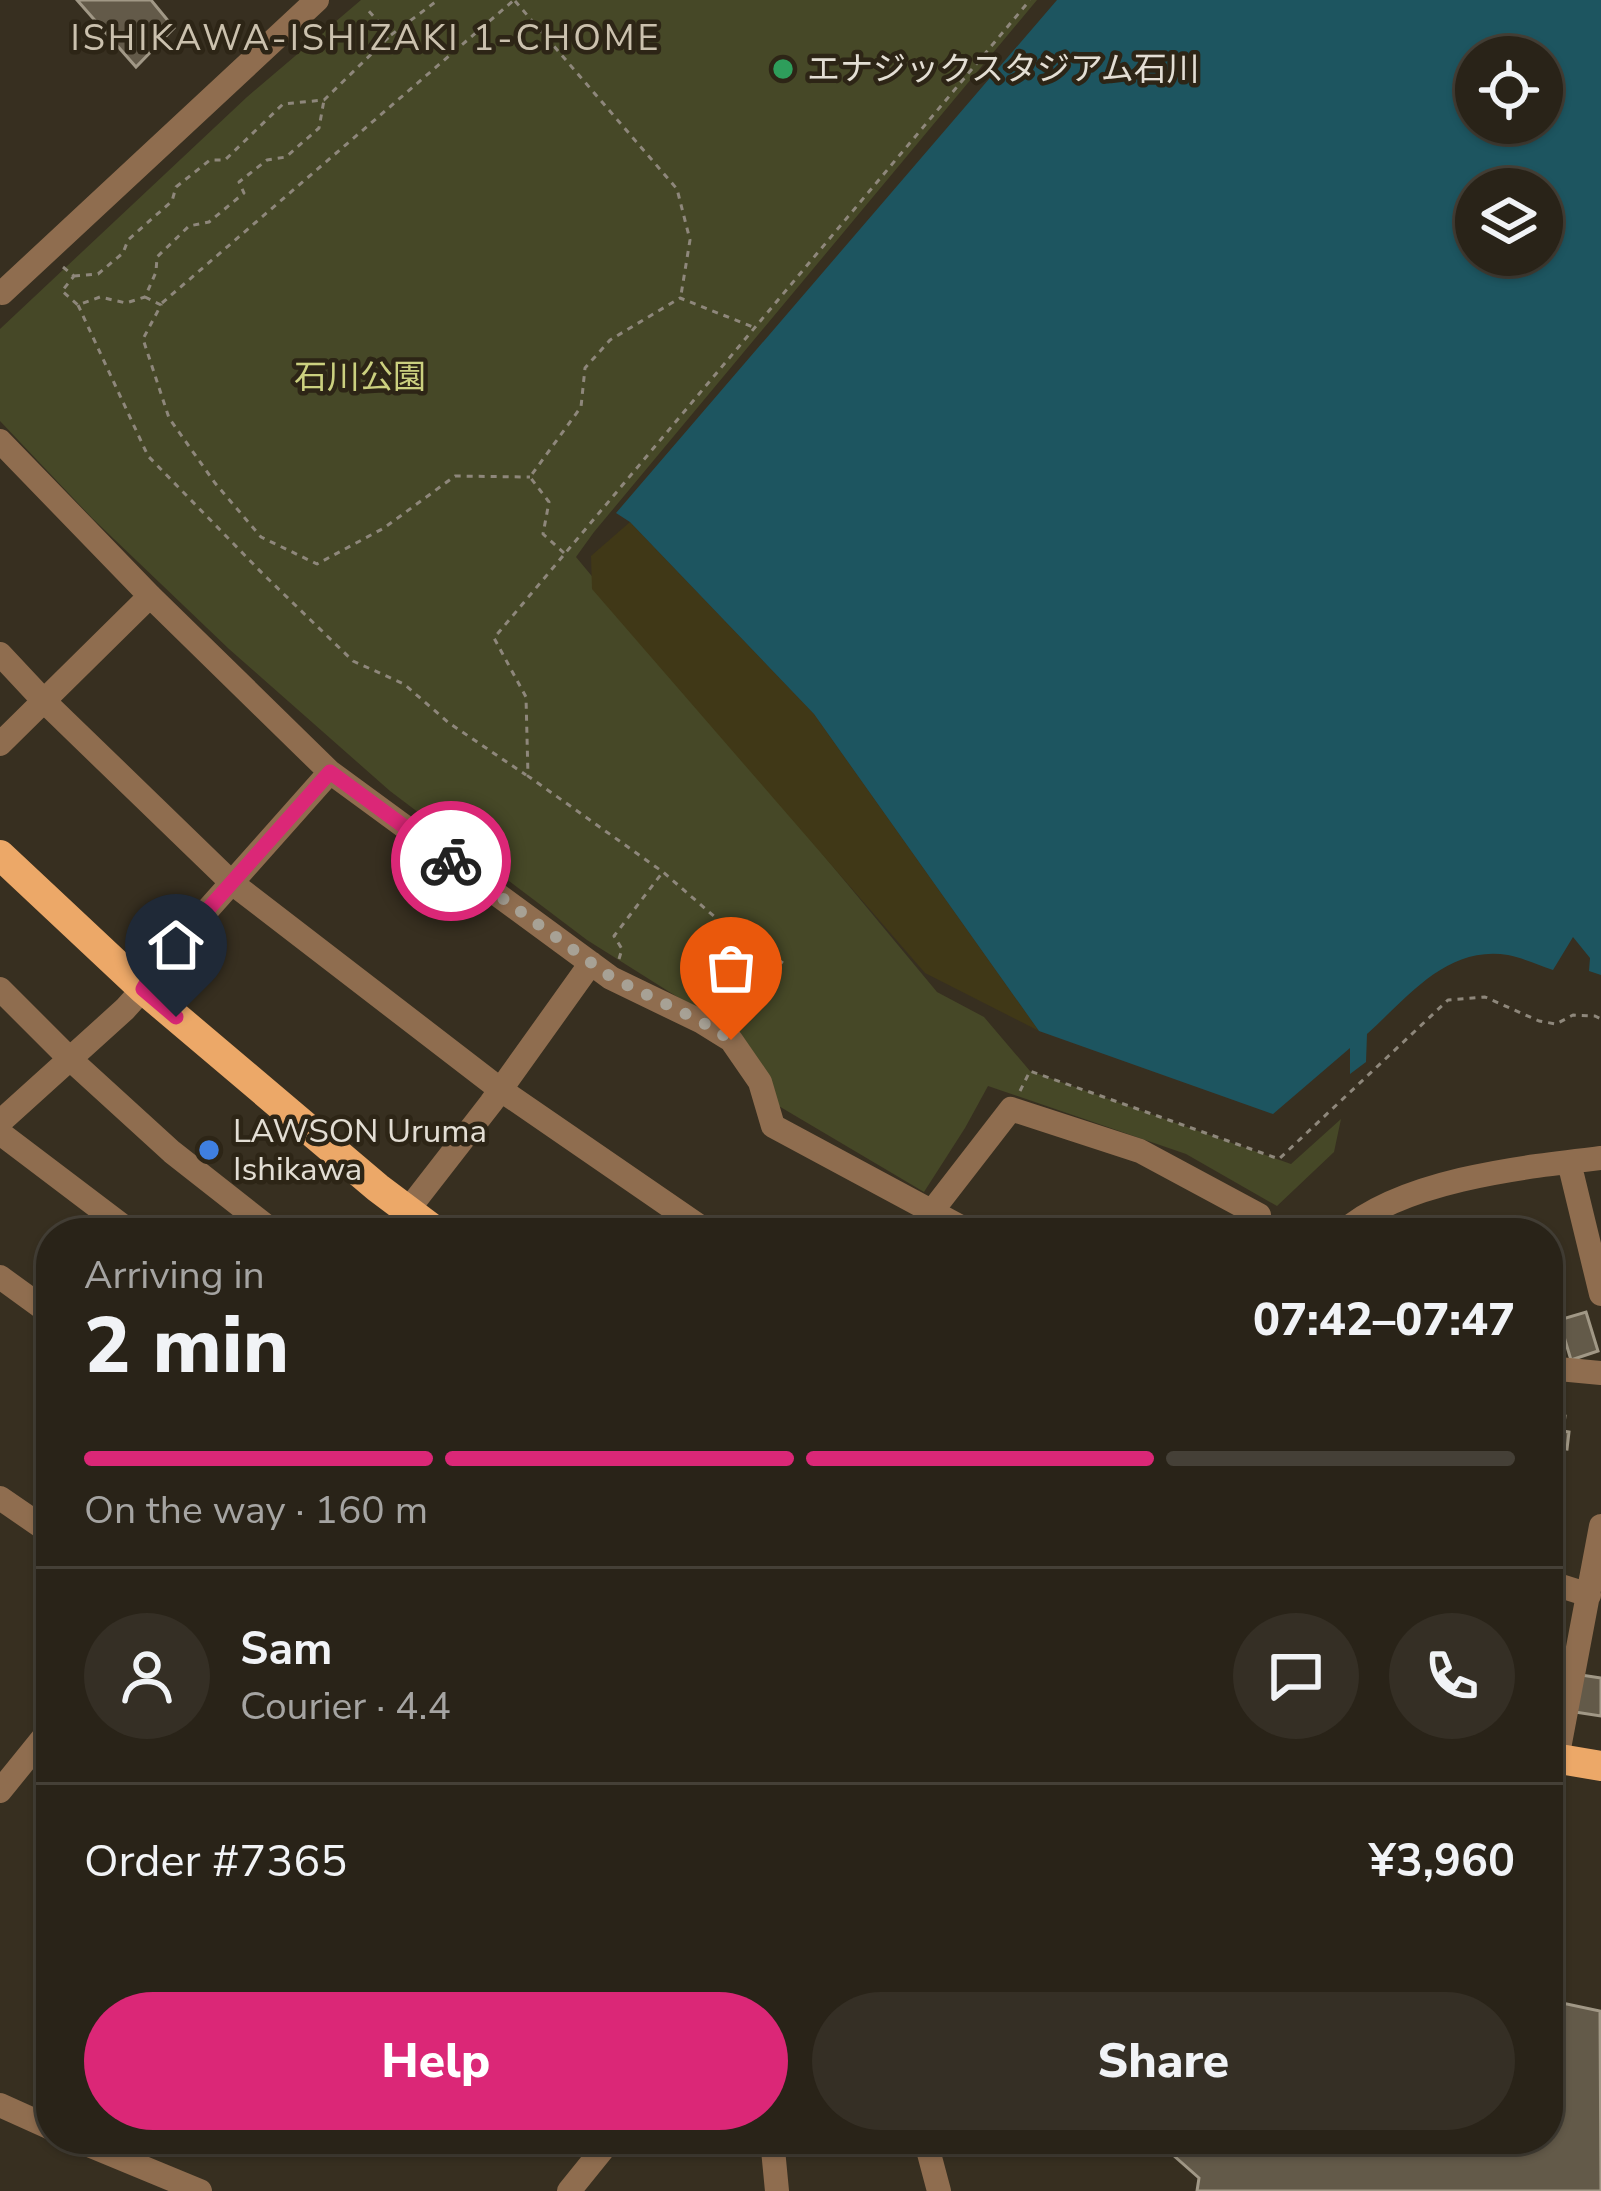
<!DOCTYPE html>
<html lang="en">
<head>
<meta charset="utf-8">
<style>
  :root { --surface:#292318; --page:#352f25; --text:#f1f3f6; --muted:#a5a4a2; --line:#454037; --accent:#db2777 }
  body { margin:0; font-family:"Nunito Sans","Noto Sans JP",sans-serif; background:var(--page); color:var(--text); height:100vh; display:flex; flex-direction:column; font-size:45px; white-space:nowrap }
  * { box-sizing:border-box; margin:0 }
  p { font-size:39px; color:var(--muted) }
  .icon { flex:none; width:66px; height:66px; fill:none; stroke:currentColor; stroke-width:2; stroke-linecap:round; stroke-linejoin:round }
  .map { position:relative; flex:1; overflow:hidden }
  .details { position:absolute; left:36px; top:1218px; width:1527px; height:936px; display:flex; flex-direction:column; background:var(--surface); border-radius:48px; box-shadow:0 3px 9px #0004,0 0 0 3px var(--line) }
  .details>* { flex:none }
  .tools { position:absolute; left:1455px; top:36px; display:grid; gap:24px }
  .tools a { display:grid; place-items:center; width:108px; height:108px; border-radius:50%; background:var(--surface); box-shadow:0 3px 9px #0004,0 0 0 3px var(--line); font-size:60px }
  .pin { position:absolute; display:grid; place-items:center; width:102px; height:102px; color:#fff; margin:-123px -51px; border-radius:50% 50% 50% 0; rotate:-45deg; box-shadow:0 0 12px #0007 }
  .pin .icon { rotate:45deg }
  .courier { position:absolute; display:grid; place-items:center; width:120px; height:120px; margin:-60px; border:9px solid #db2777; border-radius:50%; background:#fff; color:#222; box-shadow:0 3px 15px #0007 }
  .summary em { font-style:normal; font-weight:800 }
  .summary div { display:flex; flex-direction:column-reverse }
  .summary { display:flex; align-items:center; justify-content:space-between; height:204px; padding:0 48px }
  h1 { font-size:78px; font-weight:800; line-height:90px }
  .bar { display:grid; grid-template-columns:repeat(4,1fr); gap:18px 12px; align-content:center; height:144px; padding:0 48px }
  .bar i { height:15px; border-radius:9px; background:var(--line) }
  .bar .on { background:var(--accent) }
  .bar p { grid-column:span 4 }
  .line { display:flex; align-items:center; gap:30px; padding:0 48px; border-top:3px solid var(--line) }
  .line div { flex:1 }
  .round { display:grid; place-items:center; flex:none; width:126px; height:126px; border-radius:63px; background:var(--page) }
  .button { display:flex; gap:24px; margin-top:auto; padding:24px 48px }
  .button a { flex:1; height:138px; border-radius:72px; background:var(--accent); color:#fff; font-size:48px; font-weight:800; line-height:138px; text-align:center }
  .button a+a { background:var(--page); color:var(--text) }
  .map>svg:first-child { display:block }
</style>
</head>
<body>
<div class="map">
<svg width="1601" height="2191" viewBox="0 0 1601 2191">
  <rect width="100%" height="100%" fill="#372f20"/>
  <path fill="#464827" d="M361,0h676l-443,532 -18,25 361,435 47,25 46,54 261,93 50,-45 -7,33 -57,54 -91,-52 -198,-68 -23,42 -41,64 -147,-87 -44,-73 -146,-92 -197,-149 -161,-142 -137,-131 -92,-97v-92l247,-232z"/>
  <path fill="#403817" d="M630,522l184,192 225,317 -114,-58 -333,-384 -1,-33z"/>
  <path fill="#1d5560" fill-rule="evenodd" d="M1057,0h544v975l-12,-4 1,-13 -17,-21 -20,33c-15,-5 -30,-12 -45,-15 -61,-10 -100,42 -141,79l-1,28 -16,12v-26l-77,66 -234,-83 -225,-317 -184,-192 -14,-9zM1476,57h66v66h-66zM1476,189h66v66h-66z"/>
  <path fill="#635a49" stroke="#a19886" stroke-width="3" d="M77,0h74l23,28 -38,39z
    M1586,1312l12,39 -27,9 -12,-40z
    M1548,1414l17,2 -2,15 6,1 -2,17 -19,-2z
    M1581,1675l20,3v38l-26,-4z
    M1548,2000l52,11 1,180h-404l2,-13 -44,-39h393z"/>
  <g fill="none" stroke-linecap="round" stroke-linejoin="round">
    <path stroke="#8e877b" stroke-width="3" stroke-dasharray="6 6" stroke-linecap="butt" d="M515,1l162,188 13,51 -9,55
      M391,35l47,-35
      M63,267l11,9 -12,15 16,14 22,-8 26,6 19,-6 11,-25 1,-15 32,-31 20,-4 35,-29 -5,-11 28,-22 19,-3 33,-29 5,-28
      M74,276l24,-2 25,-21 5,-13 44,-39 4,-14 34,-27h15l58,-56 41,-4 67,-65 -26,-28
      M145,297l16,8 -18,34 26,79 46,65 46,54 56,27 67,-36 71,-52 75,1
      M162,303l352,-303
      M78,305l70,151 115,118 90,87 51,23 45,39 77,52
      M564,553l-21,-19 6,-32 -19,-25 51,-70 4,-39 25,-28 70,-42 73,29
      M619,959l3,-10 -8,-13 48,-63
      M783,963l-52,-32 -68,-59 -135,-96 -2,-79 -32,-59 536,-638
      M1020,1091l10,-20 249,88 169,-159 37,-3 54,24 17,3 17,-9 22,1 6,3"/>
    <path stroke="#8f6d4f" stroke-width="24" d="M2,293l315,-293
      M0,441l150,155 180,176 281,206 91,44 29,18 29,42 13,44 199,107
      M0,654l44,47 188,182 269,207 208,143
      M0,744l150,-148
      M0,989l70,70 102,93 103,81
      M0,1122l125,-113 18,-20 11,-19 176,-198
      M0,1133l132,100
      M1569,1162l32,132
      M390,1233l101,-130 100,-140
      M915,1233l96,-124 129,42 119,64 -12,18
      M1342,1233c59,-53 181,-66 259,-75
      M0,1277l51,37
      M1548,1368l53,5
      M0,1498l51,35
      M1548,1582l41,13
      M1557,1759l44,-233
      M0,1791l51,-63
      M0,2105l51,23
      M74,2139l126,52
      M772,2139l5,52
      M923,2139l4,7 12,45
      M569,2191l42,-52"/>
    <path stroke="#eca868" stroke-width="30" d="M0,855l143,134 235,199 60,45
      M1548,1757l53,9"/>
  </g>
  <g fill="none" stroke-linecap="round" stroke-linejoin="round">
    <path stroke="#a7a195" stroke-width="12" stroke-dasharray="0 21.6" d="M451,861l160,116 91,45 29,18"/>
    <path stroke="#db2777" stroke-width="15" d="M176,1017l-33,-28 11,-19 176,-198 121,89"/>
  </g>
  <circle fill="#2e9e5b" stroke="#2d2516" stroke-width="4.5" cx="783" cy="69" r="12"/>
  <circle fill="#3f7fe0" stroke="#2d2516" stroke-width="4.5" cx="209" cy="1150" r="12"/>
  <g text-anchor="middle" dominant-baseline="central" stroke-width="9" stroke-linejoin="round" paint-order="stroke">
    <g font-size="33" fill="#e3ded4" stroke="#2d2516" text-anchor="start">
      <text x="807" y="69">エナジックスタジアム石川</text>
      <text x="233" y="1131">LAWSON Uruma<tspan x="233" dy="38">Ishikawa</tspan></text>
    </g>
    <g font-size="33" fill="#cbd07f" stroke="#2d2516">
      <text x="360" y="377">石川公園</text>
    </g>
    <g font-size="36" letter-spacing="3" fill="#cbc1ae" stroke="#2d2516">
      <text x="366" y="38">ISHIKAWA-ISHIZAKI 1-CHOME</text>
    </g>
  </g>
</svg>
<div class="tools">
<a><svg class="icon" aria-label="locate" viewBox="0 0 24 24"><circle cx="12" cy="12" r="6"/><path d="M12 2v4M12 18v4M2 12h4M18 12h4"/></svg></a>
<a><svg class="icon" aria-label="layers" viewBox="0 0 24 24"><path d="M12 4l9 5-9 5-9-5zM3 14l9 5 9-5"/></svg></a>
</div>
<div class="pin" style="left:731px;top:1040px;background:#ea580c"><svg class="icon" aria-label="bag" viewBox="0 0 24 24"><path d="M5 8h14l-1 12H6zM9 8a3 3 0 0 1 6 0"/></svg></div>
<div class="pin" style="left:176px;top:1017px;background:#1f2937"><svg class="icon" aria-label="home" viewBox="0 0 24 24"><path d="M3 11l9-7 9 7M6 9v11h12V9"/></svg></div>
<div class="courier" style="left:451px;top:861px"><svg class="icon" aria-label="bike" viewBox="0 0 24 24"><circle cx="6" cy="16" r="4"/><circle cx="18" cy="16" r="4"/><path d="M6 16l4-8h5l3 8M10 8l3 8H6M13 5h3"/></svg></div>
<section class="details">
<div class="summary"><div><h1>2 min</h1><p>Arriving in</p></div><em>07:42–07:47</em></div>
<div class="bar"><i class="on"></i><i class="on"></i><i class="on"></i><i></i><p>On the way · 160 m</p></div>
<div class="line" style="height:216px"><a class="round"><svg class="icon" aria-label="person" viewBox="0 0 24 24"><circle cx="12" cy="8" r="4"/><path d="M4 21q1-7 8-7t8 7"/></svg></a><div><b>Sam</b><p>Courier · 4.4</p></div><a class="round"><svg class="icon" aria-label="chat" viewBox="0 0 24 24"><path d="M4 5h16v11H9l-5 4z"/></svg></a><a class="round"><svg class="icon" aria-label="phone" viewBox="0 0 24 24"><path d="M5 4h4l2 5-3 2q2 4 5 5l2-3 5 2v4C11 20 4 13 5 4z"/></svg></a></div>
<div class="line" style="height:156px"><div>Order #7365</div><b>¥3,960</b></div>
<div class="button"><a>Help</a><a>Share</a></div>
</section>
</div>
</body>
</html>
